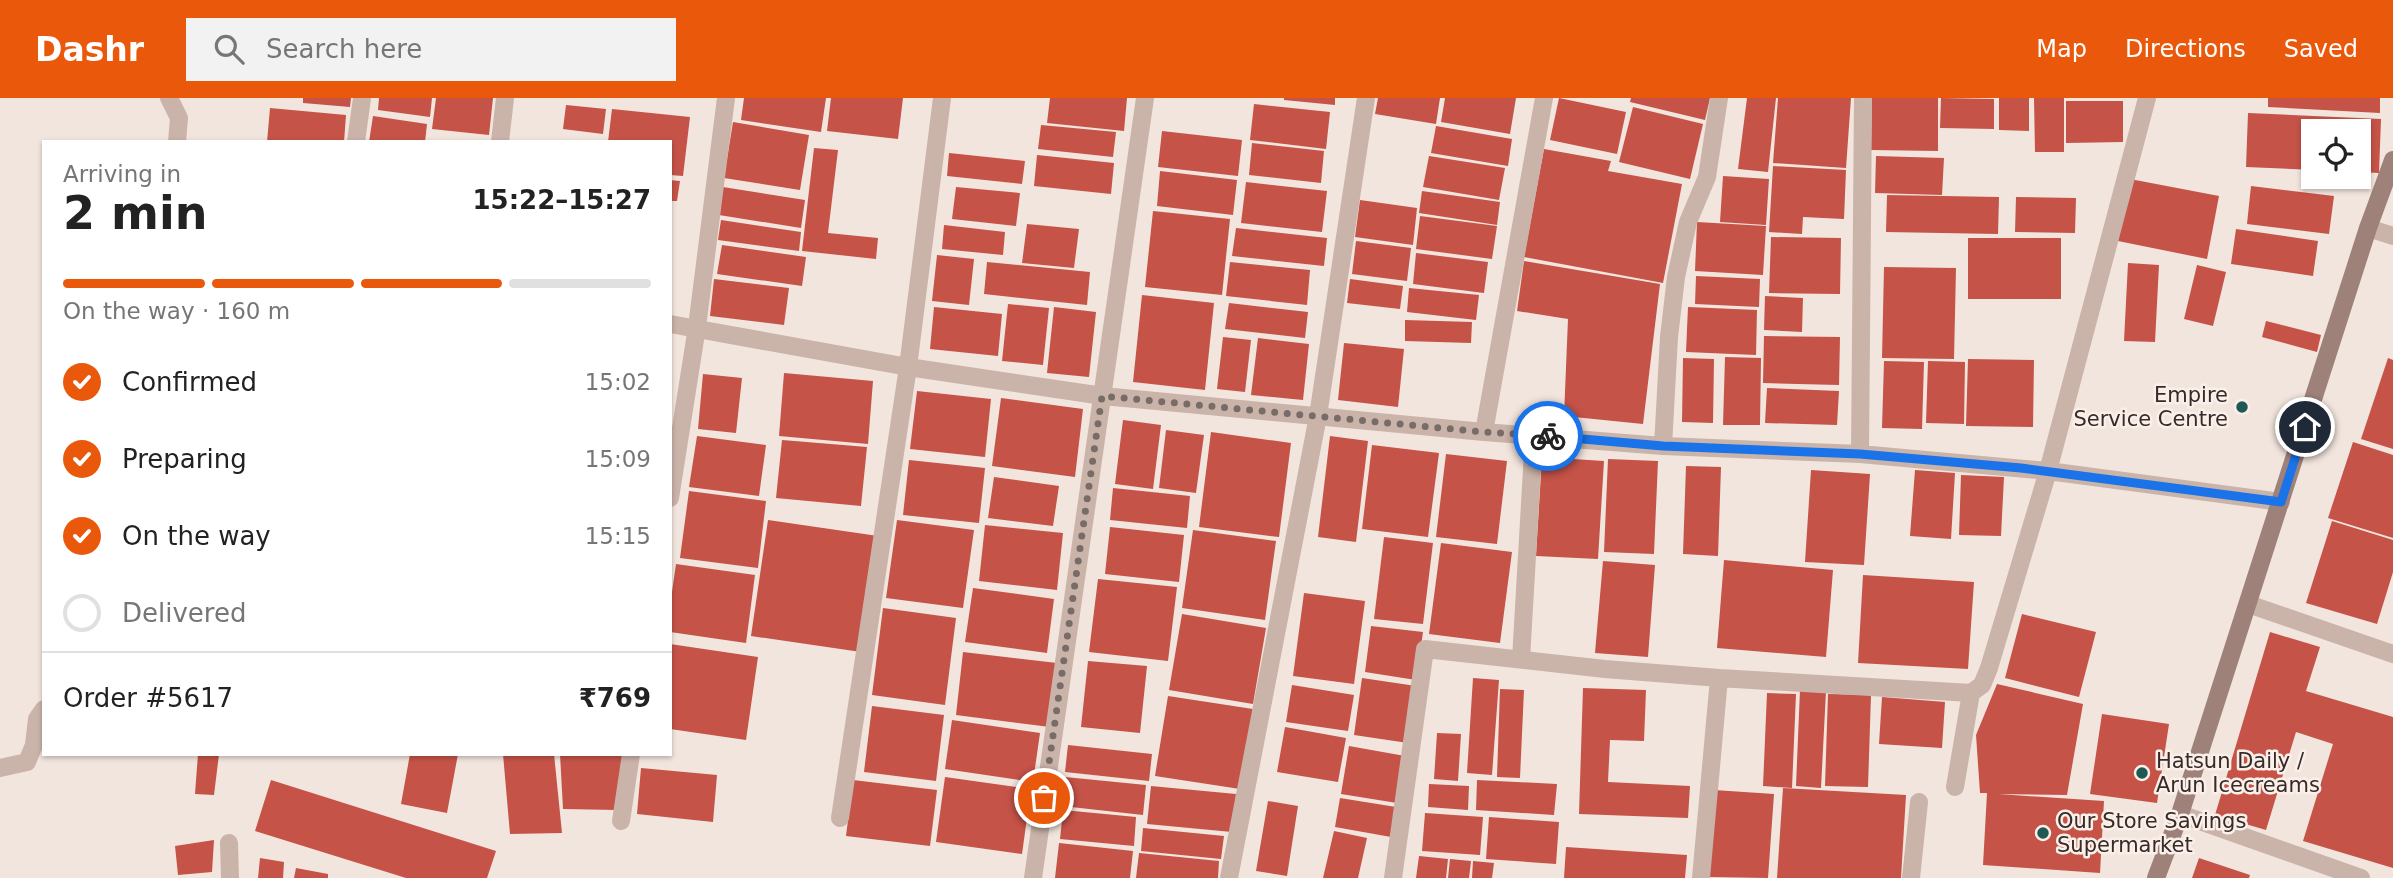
<!DOCTYPE html>
<html lang="en">
<head>
<meta charset="utf-8">
<style>
  :root { --surface:#fff; --page:#f2f2f2; --text:#222; --muted:#767676; --line:#e0e0e0; --accent:#ea580c }
  body { margin:0; font-family:"DejaVu Sans",sans-serif; background:var(--page); color:var(--text); height:100vh; display:flex; flex-direction:column; font-size:26px; white-space:nowrap }
  * { box-sizing:border-box; margin:0 }
  p { font-size:23px; color:var(--muted) }
  .icon { flex:none; width:38px; height:38px; fill:none; stroke:currentColor; stroke-width:2; stroke-linecap:round; stroke-linejoin:round }
  .map { position:relative; flex:1; overflow:hidden }
  .drawer { position:absolute; left:42px; top:42px; width:630px; height:616px; display:flex; flex-direction:column; background:var(--surface); border-radius:0px; box-shadow:0 2px 5px #0004 }
  .drawer>* { flex:none }
  .tools { position:absolute; left:2301px; top:21px; display:grid; gap:14px }
  .tools a { display:grid; place-items:center; width:70px; height:70px; border-radius:0px; background:var(--surface); box-shadow:0 2px 5px #0004; font-size:35px }
  .pin { position:absolute; display:grid; place-items:center; width:60px; height:60px; color:#fff; margin:-30px; border:4px solid #fff; border-radius:50%; box-shadow:0 2px 7px #0007 }
  .courier { position:absolute; display:grid; place-items:center; width:70px; height:70px; margin:-35px; border:5px solid #1a73e8; border-radius:50%; background:#fff; color:#222; box-shadow:0 2px 9px #0007 }
  .overview em { font-style:normal; font-weight:700 }
  .overview div { display:flex; flex-direction:column-reverse }
  .overview { display:flex; align-items:center; justify-content:space-between; height:119px; padding:0 21px }
  h1 { font-size:46px; font-weight:700; line-height:52px }
  .bar { display:grid; grid-template-columns:repeat(4,1fr); gap:10px 7px; align-content:center; height:84px; padding:0 21px }
  .bar i { height:9px; border-radius:5px; background:var(--line) }
  .bar .active { background:var(--accent) }
  .bar p { grid-column:span 4 }
  .line { display:flex; align-items:center; gap:18px; padding:0 21px; border-top:2px solid var(--line) }
  .line div { flex:1 }
  ol { padding:0 21px; list-style:none }
  li { display:flex; align-items:center; gap:21px; height:77px }
  li p { margin-inline-start:auto }
  li .icon { padding:7px; border-radius:50%; background:var(--accent); color:#fff; stroke-width:4 }
  li:last-child { color:var(--muted) }
  li i { width:38px; height:38px; border:4px solid var(--line); border-radius:50% }
  header { display:flex; align-items:center; gap:42px; box-sizing:border-box; height:98px; padding:0 35px; background:var(--accent); color:#fff }
  header strong { font-size:33px }
  nav { display:flex; gap:38px; margin-inline-start:auto; font-size:24px }
  .search { width:490px; height:63px; background:var(--page); display:flex; align-items:center; gap:18px; box-sizing:border-box; padding:0 24px; border-radius:0px; color:var(--muted); font-size:26px }
  .map>svg:first-child { display:block }
</style>
</head>
<body>
<header>
<strong>Dashr</strong>
<div class="search"><svg class="icon" aria-label="search" viewBox="0 0 24 24"><circle cx="10" cy="10" r="6"/><path d="M15 15l6 6"/></svg>Search here</div>
<nav><a>Map</a><a>Directions</a><a>Saved</a></nav>
</header>
<div class="map">
<svg width="2393" height="780" viewBox="0 0 2393 780">
  <rect width="100%" height="100%" fill="#f2e5dd"/>
  <path fill="#c55348" d="M303,0h48l-1,9 -47,-4z
    M379,0h53l-2,19 -52,-7z
    M436,0h57l-4,37 -57,-6z
    M744,0h82l-5,34 -80,-12z
    M831,0h72l-5,41 -71,-8z
    M1050,0h77l-3,33 -77,-8z
    M1284,0h51v7l-51,-5z
    M1378,0h62l-4,26 -61,-10z
    M1445,0h71l-6,36 -69,-12z
    M1559,0l67,14 -9,42 -67,-14z
    M1631,0h79l-5,22 -75,-18z
    M1747,0h29l-8,74 -30,-3z
    M1778,0h73l-5,70 -73,-5z
    M1872,0h66v53l-67,-1z
    M1941,0l53,1v30l-54,-1z
    M1999,0h30v33l-30,-1z
    M2034,0h30v54h-29z
    M2268,0h112v15l-112,-6z
    M2066,3h57v41l-57,1z
    M1254,6l76,8 -4,37 -76,-9z
    M566,7l40,4 -3,25 -40,-5z
    M1633,9l70,17 -13,55 -71,-17z
    M270,10l76,7 -2,27h-77z
    M612,11l78,8 -7,59 -13,-1v-33h-62z
    M2248,15l133,6 -2,54 -20,-1v-41h-45v39l-68,-3z
    M373,18l54,8 -2,18h-56z
    M733,24l76,13 -9,55 -76,-12z
    M1041,27l75,7 -3,25 -75,-8z
    M1436,28l76,13 -4,27 -77,-13z
    M1162,33l80,9 -4,36 -80,-9z
    M1252,45l72,8 -3,32 -72,-8z
    M814,50l24,2 -10,83 50,5 -2,21 -74,-8z
    M1544,51l67,12 -3,10 74,13 -19,99 -139,-26z
    M949,55l76,8 -3,23 -75,-8z
    M1037,57l77,8 -3,31 -77,-8z
    M1429,58l76,12 -6,32 -76,-13z
    M1876,58l68,2 -2,37 -67,-2z
    M1773,68l73,4 -2,49 -41,-2 -1,17 -33,-2z
    M1160,73l77,9 -4,35 -76,-9z
    M1723,78l46,3 -3,46 -46,-3z
    M2130,81l89,17 -12,63 -89,-18z
    M670,82l10,1 -3,20h-7z
    M1246,84l81,9 -5,41 -81,-9z
    M2251,88l83,10 -5,38 -82,-10z
    M723,89l82,13 -4,28 -82,-13z
    M956,89l64,6 -4,33 -64,-7z
    M1422,93l78,11 -3,23 -78,-12z
    M1887,97l112,2 -1,37 -112,-2z
    M2016,99l60,1 -1,35 -60,-1z
    M1360,102l57,8 -4,37 -58,-8z
    M1153,113l77,8 -8,76 -77,-8z
    M1420,118l77,10 -5,33 -76,-10z
    M721,122l80,12 -2,19 -81,-11z
    M1697,124l69,4 -3,49 -68,-4z
    M1027,126l52,5 -5,39 -52,-5z
    M944,127l61,7 -2,23 -61,-6z
    M1236,130l91,10 -3,28 -92,-10z
    M2236,131l82,12 -5,35 -82,-12z
    M1771,139l70,1 -1,56 -71,-1z
    M1968,140h93v61h-93z
    M1356,143l55,7 -4,33 -55,-7z
    M722,147l84,12 -4,29 -85,-12z
    M1416,155l72,9 -4,31 -71,-9z
    M937,157l37,4 -5,46 -37,-4z
    M1524,163l136,23 -17,140 -79,-8 4,-97 -51,-8z
    M987,164l103,10 -3,33 -103,-11z
    M1230,164l80,8 -3,35 -81,-9z
    M2128,165l31,2 -4,77 -31,-1z
    M2197,167l29,7 -13,54 -29,-7z
    M1884,169l72,1 -2,91 -72,-1z
    M1696,178l64,3 -1,28 -64,-3z
    M714,181l75,9 -5,37 -74,-9z
    M1350,181l53,7 -3,23 -53,-6z
    M1409,190l70,7 -3,25 -69,-8z
    M1142,197l72,8 -9,87 -72,-8z
    M1765,198l38,2 -1,34 -38,-2z
    M1229,205l79,9 -3,26 -80,-9z
    M1008,206l41,4 -6,57 -41,-4z
    M934,209l68,7 -4,42 -68,-7z
    M1054,209l42,5 -7,65 -42,-4z
    M1688,209l69,3 -1,45 -70,-3z
    M1405,222l67,2 -1,21 -66,-2z
    M2266,223l55,14 -4,17 -55,-15z
    M1764,238l76,1 -1,48 -76,-2z
    M1223,239l28,3 -6,52 -28,-3z
    M1258,240l51,6 -6,56 -52,-5z
    M1344,245l60,6 -6,58 -60,-7z
    M1725,259l36,1 -1,67h-37z
    M1683,260l31,1 -1,64 -31,-1z
    M2388,260l5,2v89l-32,-10z
    M1968,261l66,1 -1,67 -67,-1z
    M1884,263l40,1 -2,67 -40,-1z
    M1928,263l37,1 -1,62 -38,-1z
    M784,275l89,8 -5,63 -89,-8z
    M703,276l39,4 -6,55 -38,-4z
    M1767,290l72,3 -2,34 -72,-2z
    M917,293l74,8 -6,58 -75,-8z
    M1001,300l82,11 -8,68 -83,-11z
    M1123,322l38,5 -8,64 -38,-5z
    M1166,332l38,5 -8,58 -37,-5z
    M1211,334l80,11 -12,94 -80,-10z
    M697,338l69,9 -7,51 -70,-9z
    M1330,338l38,5 -12,101 -38,-5z
    M782,342l85,7 -6,59 -85,-8z
    M2353,344l40,13v83l-65,-20z
    M1372,347l67,8 -11,84 -66,-8z
    M1446,356l61,7 -10,83 -61,-7z
    M1542,359l62,4 -6,98 -62,-3z
    M1608,361l50,2 -4,93 -50,-2z
    M909,362l76,8 -6,55 -76,-8z
    M1686,368l35,1 -3,89 -35,-2z
    M1811,372l59,4 -6,91 -59,-3z
    M1915,372l40,3 -4,66 -41,-3z
    M1961,377l43,2 -3,59 -42,-1z
    M994,379l65,9 -6,40 -65,-8z
    M1113,390l77,8 -3,32 -77,-8z
    M689,393l77,10 -8,67 -78,-10z
    M768,422l110,16 -17,116 -110,-16z
    M897,422l77,10 -11,78 -77,-10z
    M2332,423l61,19v32l-16,52 -71,-21z
    M985,427l78,8 -6,57 -78,-9z
    M1110,429l74,8 -5,47 -74,-8z
    M1193,432l83,11 -11,79 -83,-12z
    M1384,439l49,6 -10,81 -49,-5z
    M1441,445l71,9 -12,91 -71,-9z
    M1724,462l109,10 -7,87 -109,-9z
    M1603,463l52,4 -7,92 -53,-4z
    M676,466l79,11 -9,68 -76,-11v-26z
    M1863,477l111,7 -6,87 -110,-6z
    M1098,481l79,8 -9,74 -79,-9z
    M973,490l81,11 -7,54 -82,-11z
    M1304,495l61,8 -11,83 -61,-8z
    M883,510l73,10 -11,87 -73,-10z
    M1182,516l84,14 -13,76 -84,-14z
    M2022,516l74,18 -17,65 -74,-19z
    M1371,528l52,6 -7,48 -51,-8z
    M2270,534l50,15 -14,44 87,26v151l-90,-27 30,-97 -37,-12 -30,98 -51,-15z
    M670,546l88,13 -12,83 -76,-11z
    M963,554l94,11 -7,64 -94,-12z
    M1088,563l59,5 -7,67 -59,-6z
    M1362,580l54,8 -8,57 -54,-8z
    M1473,580l26,2 -7,95 -25,-2z
    M1997,586l86,20 -16,91 -69,-1 106,7 -4,72 -117,-8 4,-72h-7l-4,-58z
    M1292,587l62,10 -6,36 -62,-9z
    M1583,590l63,2 -2,51 -34,-1 -2,42 82,4 -2,32 -109,-4z
    M1500,591l24,1 -4,88 -23,-1z
    M1800,592l26,1 -5,97 -25,-2z
    M1767,595l29,1 -4,94 -29,-2z
    M1828,596l43,1 -3,92 -43,-1z
    M1168,598l85,13 -13,80 -85,-13z
    M1882,599l63,5 -3,46 -63,-4z
    M872,608l72,9 -8,66 -72,-9z
    M2102,616l67,10 -12,79 -67,-9z
    M952,622l88,13 -7,49 -88,-13z
    M1285,629l61,11 -8,44 -61,-10z
    M1437,635l24,1 -3,47 -24,-2z
    M1068,647l84,9 -3,27 -84,-9z
    M1349,648l56,10 -8,47 -56,-9z
    M198,656h21l-5,41 -19,-1z
    M410,656h48l-11,59 -46,-9z
    M503,656h51l8,79 -52,1z
    M560,656h65l-8,56 -54,-1z
    M641,670l76,7 -4,47 -76,-8z
    M945,679l86,12 -9,65 -86,-12z
    M1065,679l81,8 -3,30 -81,-9z
    M271,682l225,71 -9,27h-81l-151,-47z
    M853,682l84,10 -7,56 -84,-10z
    M1477,682l80,4 -3,31 -78,-5z
    M1429,686l40,2 -1,24 -40,-3z
    M1151,688l85,8 -4,38 -85,-8z
    M1783,690l123,7 -5,83h-124z
    M1714,692l60,4 -6,84 -60,-1z
    M1340,700l56,9 -5,30 -56,-10z
    M1268,703l30,5 -11,70 -31,-5z
    M1063,712l73,7 -2,29 -74,-7z
    M1425,715l58,4 -3,38 -58,-4z
    M1489,719l70,5 -3,42 -70,-5z
    M1143,730l81,8 -3,23 -80,-8z
    M1334,733l33,7 -9,40h-35z
    M214,742l-2,32 -34,3 -3,-29z
    M1059,745l74,8 -3,27h-75z
    M1566,749l121,8 -2,23h-121z
    M1139,755l80,8 -1,17h-82z
    M1419,758l29,3 -2,19h-30z
    M260,760l24,4 -1,16h-25z
    M2199,760l51,17 -1,3h-57z
    M1450,761l21,2 -2,17h-21z
    M1473,763l21,2 -2,15h-20z
    M296,770l32,6v4h-34z"/>
  <g fill="none" stroke-linecap="round" stroke-linejoin="round">
    <path stroke="#cab3a9" stroke-width="18" d="M169,0l10,20 -2,24
      M356,44l6,-44
      M500,44l5,-44
      M2368,130l25,8
      M670,226l238,43 195,29 381,36 179,14 197,8 188,17 233,31
      M1484,334l60,-334
      M1663,348l6,-109 7,-60 12,-55 19,-45 12,-79
      M1860,356l3,-356
      M670,400l27,-171 29,-229
      M2248,506l145,50
      M1521,561l13,-224
      M0,670l27,-6 7,-17 3,-26 7,-10
      M1955,689l16,-94
      M2180,716l181,64
      M840,720l68,-451 34,-269
      M621,723l10,-67
      M229,745l1,35
      M1033,780l112,-780
      M1229,780l89,-462 48,-318
      M1393,780l32,-229 180,20 114,9 252,15 11,-8 7,-17 59,-197 99,-373
      M1701,780l18,-200
      M1911,780l8,-76"/>
    <path stroke="#9e827a" stroke-width="18" d="M2156,780l24,-64 188,-586 25,-68"/>
  </g>
  <g fill="none" stroke-linecap="round" stroke-linejoin="round">
    <path stroke="#786c68" stroke-width="7" stroke-dasharray="0 12.6" d="M1044,700l58,-402 382,36 64,4"/>
    <path stroke="#1a73e8" stroke-width="9" d="M1548,338l115,10 197,8 161,14 260,34 24,-75"/>
  </g>
  <g fill="#1e5954" stroke="#faf0e9" stroke-width="2.5">
    <circle cx="2242" cy="309" r="7"/>
    <circle cx="2142" cy="675" r="7"/>
    <circle cx="2043" cy="735" r="7"/>
  </g>
  <g text-anchor="middle" dominant-baseline="central" stroke-width="5" stroke-linejoin="round" paint-order="stroke">
    <g font-size="21" fill="#372b29" stroke="#faf0e9" text-anchor="start">
      <text x="2228" y="297" text-anchor="end">Empire<tspan x="2228" dy="24">Service Centre</tspan></text>
      <text x="2156" y="663">Hatsun Daily /<tspan x="2156" dy="24">Arun Icecreams</tspan></text>
      <text x="2057" y="723">Our Store Savings<tspan x="2057" dy="24">Supermarket</tspan></text>
    </g>
  </g>
</svg>
<div class="tools">
<a><svg class="icon" aria-label="locate" viewBox="0 0 24 24"><circle cx="12" cy="12" r="6"/><path d="M12 2v4M12 18v4M2 12h4M18 12h4"/></svg></a>
</div>
<div class="pin" style="left:1044px;top:700px;background:#ea580c"><svg class="icon" aria-label="bag" viewBox="0 0 24 24"><path d="M5 8h14l-1 12H6zM9 8a3 3 0 0 1 6 0"/></svg></div>
<div class="pin" style="left:2305px;top:329px;background:#1f2937"><svg class="icon" aria-label="home" viewBox="0 0 24 24"><path d="M3 11l9-7 9 7M6 9v11h12V9"/></svg></div>
<div class="courier" style="left:1548px;top:338px"><svg class="icon" aria-label="bike" viewBox="0 0 24 24"><circle cx="6" cy="16" r="4"/><circle cx="18" cy="16" r="4"/><path d="M6 16l4-8h5l3 8M10 8l3 8H6M13 5h3"/></svg></div>
<section class="drawer">
<div class="overview"><div><h1>2 min</h1><p>Arriving in</p></div><em>15:22–15:27</em></div>
<div class="bar"><i class="active"></i><i class="active"></i><i class="active"></i><i></i><p>On the way · 160 m</p></div>
<ol>
<li><svg class="icon" aria-label="check" viewBox="0 0 24 24"><path d="M5 12l5 5 9-10"/></svg>Confirmed<p>15:02</p></li>
<li><svg class="icon" aria-label="check" viewBox="0 0 24 24"><path d="M5 12l5 5 9-10"/></svg>Preparing<p>15:09</p></li>
<li><svg class="icon" aria-label="check" viewBox="0 0 24 24"><path d="M5 12l5 5 9-10"/></svg>On the way<p>15:15</p></li>
<li><i></i>Delivered</li>
</ol>
<div class="line" style="height:91px"><div>Order #5617</div><b>₹769</b></div>
</section>
</div>
</body>
</html>
